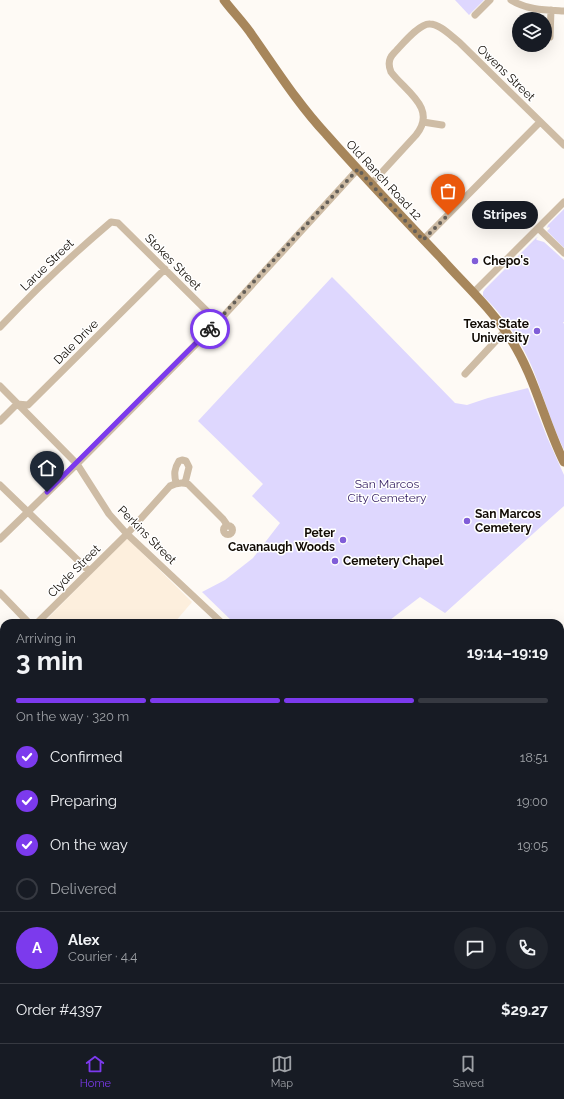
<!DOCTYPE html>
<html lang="en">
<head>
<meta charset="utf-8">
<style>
  :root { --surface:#171b24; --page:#20242c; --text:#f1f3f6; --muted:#9ea1a6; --line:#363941; --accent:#7c3aed }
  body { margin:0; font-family:Raleway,sans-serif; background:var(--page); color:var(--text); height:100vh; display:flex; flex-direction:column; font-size:15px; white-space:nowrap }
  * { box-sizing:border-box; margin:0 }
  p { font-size:13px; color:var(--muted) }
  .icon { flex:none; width:22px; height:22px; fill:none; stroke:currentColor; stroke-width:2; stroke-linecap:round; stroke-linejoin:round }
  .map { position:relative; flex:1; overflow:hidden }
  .details { position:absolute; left:0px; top:619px; width:564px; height:424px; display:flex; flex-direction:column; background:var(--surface); border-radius:12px 12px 0 0; box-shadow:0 4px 16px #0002 }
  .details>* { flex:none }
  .buttons { position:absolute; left:512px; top:12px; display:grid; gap:8px }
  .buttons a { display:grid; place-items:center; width:40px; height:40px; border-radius:50%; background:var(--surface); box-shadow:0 4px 16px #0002; font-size:20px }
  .pin { position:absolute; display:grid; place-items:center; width:34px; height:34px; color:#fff; margin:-41px -17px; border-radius:50% 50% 50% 0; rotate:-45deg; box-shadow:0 0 4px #0007 }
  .pin .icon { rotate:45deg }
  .courier { position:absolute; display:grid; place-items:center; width:40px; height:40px; margin:-20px; border:3px solid #7c3aed; border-radius:50%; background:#fff; color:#222; box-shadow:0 1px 5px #0007 }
  .bubble { position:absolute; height:28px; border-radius:14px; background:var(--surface); box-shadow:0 4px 16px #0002; font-size:13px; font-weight:700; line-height:28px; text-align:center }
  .head em { font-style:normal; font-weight:700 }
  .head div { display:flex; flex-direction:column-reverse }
  .head { display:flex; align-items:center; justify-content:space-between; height:68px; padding:0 16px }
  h1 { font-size:26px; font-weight:700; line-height:30px }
  .bar { display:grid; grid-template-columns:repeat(4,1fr); gap:6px 4px; align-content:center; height:48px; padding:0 16px }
  .bar i { height:5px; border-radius:3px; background:var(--line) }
  .bar .current { background:var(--accent) }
  .bar p { grid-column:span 4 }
  .line { display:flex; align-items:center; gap:10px; padding:0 16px; border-top:1px solid var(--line) }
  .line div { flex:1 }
  .round { display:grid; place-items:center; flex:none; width:42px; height:42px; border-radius:21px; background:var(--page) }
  ol { padding:0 16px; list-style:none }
  li { display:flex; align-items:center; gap:12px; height:44px }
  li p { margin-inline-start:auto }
  li .icon { padding:4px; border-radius:50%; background:var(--accent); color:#fff; stroke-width:4 }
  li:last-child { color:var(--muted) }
  li i { width:22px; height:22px; border:2px solid var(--line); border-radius:50% }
  .tab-bar { display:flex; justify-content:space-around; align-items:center; height:56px; border-top:1px solid var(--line); background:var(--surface); font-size:11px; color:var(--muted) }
  .tab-bar a { display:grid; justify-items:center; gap:2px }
  .tab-bar .current { color:var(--accent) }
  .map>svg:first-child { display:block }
</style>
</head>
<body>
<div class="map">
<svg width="564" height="1043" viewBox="0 0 564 1043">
  <rect width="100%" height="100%" fill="#fefaf5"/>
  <path fill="#fdefdd" d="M127,538l65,64 -18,21h-131z
    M4,663v29l-4,-4v-21z"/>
  <path fill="#ded7fe" d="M455,0h29l-15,15z
    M564,209v39l-17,-17 3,-3 -1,-1 -2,1 1,-3z
    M538,237l-2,2 1,1 7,2 20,18v62h-1l1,2v126c-12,-25 -20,-52 -30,-78 -11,-28 -29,-55 -51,-76v-4l2,-3 51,-51z
    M332,277l17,17 106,109 12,2 21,-7 40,-10 19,49 17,38v31l-119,107 -25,-16 -34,26h-152l-32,-31 23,-12 28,-22 27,-35 -28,-27 11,-12 -65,-63z"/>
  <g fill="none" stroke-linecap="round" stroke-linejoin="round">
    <path stroke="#cebca5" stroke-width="7" d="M511,0c16,10 34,10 53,11
      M475,15l15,-15
      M550,37l1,-27
      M423,122l19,3
      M371,184l45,-49c22,-27 -11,-44 -25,-63 -3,-7 -3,-13 3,-19 7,-7 25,-30 36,-29 10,0 21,12 29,18l105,103
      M538,228l26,25
      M423,240l117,-118
      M473,293l91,-91
      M0,327c35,-37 72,-72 111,-105l7,1 100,99
      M465,374l40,-43
      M0,386l77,78 32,50 18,20 95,89
      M0,421l17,-17 11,1 137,-136
      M176,483c-2,-9 -2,-14 3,-22l3,-1 4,1 3,6 -4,16
      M0,485l89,86
      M223.5 530a4.5 4.5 0 1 1 9 0a4.5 4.5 0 1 1-9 0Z
      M0,539l77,-75 141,-142 140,-153
      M0,593l29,30
      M37,623l90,-89 43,-48c6,-3 11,-4 18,-2l35,35 5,7
      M398,623h3
      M0,660l4,-4
      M560,690h4
      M0,697l4,4
      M0,752l4,-4
      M560,761h4
      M560,785l4,4
      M0,806l4,4
      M560,833l4,-4
      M0,884l4,-4
      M560,948l4,-4
      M0,1010l4,-4
      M124,1039l4,4
      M342,1039v4
      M386,1039l4,4
      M0,1040l3,3
      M78,1043l4,-4
      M189,1043l5,-4
      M282,1043l4,-4"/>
    <path stroke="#a7865b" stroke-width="9" d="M224,0c9,12 20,23 28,35 24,34 46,69 74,99 37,42 76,83 115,124 23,26 50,50 69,80 25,38 34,84 54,124"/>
  </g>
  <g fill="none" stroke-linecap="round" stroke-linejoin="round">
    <path stroke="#645f58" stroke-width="4" stroke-dasharray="0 7.2" d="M210,329l148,-160 13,15 52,56 25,-25"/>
    <path stroke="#7c3aed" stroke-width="5" d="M47,492l163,-163"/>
  </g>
  <g fill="#805dd8" stroke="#fff" stroke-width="1.5">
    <circle cx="475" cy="261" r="4"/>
    <circle cx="537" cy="331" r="4"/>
    <circle cx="467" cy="521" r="4"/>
    <circle cx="343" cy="540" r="4"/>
    <circle cx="335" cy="561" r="4"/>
  </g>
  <g text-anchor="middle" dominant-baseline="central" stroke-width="3" stroke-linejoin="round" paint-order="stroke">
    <g font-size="12" fill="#110b04" stroke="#fff">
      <text transform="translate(506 73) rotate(44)">Owens Street</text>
      <text transform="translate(384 180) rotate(47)">Old Ranch Road 12</text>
      <text transform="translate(173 262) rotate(45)">Stokes Street</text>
      <text transform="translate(47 265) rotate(-44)">Larue Street</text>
      <text transform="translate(76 342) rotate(-45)">Dale Drive</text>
      <text transform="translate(147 535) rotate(45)">Perkins Street</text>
      <text transform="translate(74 571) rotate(-45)">Clyde Street</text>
    </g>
    <g font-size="12" font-weight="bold" fill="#110b04" stroke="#fff" text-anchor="start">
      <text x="483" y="261">Chepo's</text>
      <text x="529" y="324" text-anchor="end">Texas State<tspan x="529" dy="14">University</tspan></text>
      <text x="475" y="514">San Marcos<tspan x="475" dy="14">Cemetery</tspan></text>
      <text x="335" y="533" text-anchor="end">Peter<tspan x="335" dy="14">Cavanaugh Woods</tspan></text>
      <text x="343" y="561">Cemetery Chapel</text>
    </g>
    <g font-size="12" fill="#331d61" stroke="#fff">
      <text x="387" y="484">San Marcos<tspan x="387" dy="14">City Cemetery</tspan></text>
    </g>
  </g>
</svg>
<div class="buttons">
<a><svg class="icon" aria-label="layers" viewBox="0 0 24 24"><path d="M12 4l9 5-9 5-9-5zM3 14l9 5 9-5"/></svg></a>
</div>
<div class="pin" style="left:448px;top:215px;background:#ea580c"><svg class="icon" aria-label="bag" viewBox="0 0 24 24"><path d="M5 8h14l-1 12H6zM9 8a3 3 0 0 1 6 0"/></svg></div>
<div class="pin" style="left:47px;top:492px;background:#1f2937"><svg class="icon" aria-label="home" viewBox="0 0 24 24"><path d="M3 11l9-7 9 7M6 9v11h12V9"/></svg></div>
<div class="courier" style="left:210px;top:329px"><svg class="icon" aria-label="bike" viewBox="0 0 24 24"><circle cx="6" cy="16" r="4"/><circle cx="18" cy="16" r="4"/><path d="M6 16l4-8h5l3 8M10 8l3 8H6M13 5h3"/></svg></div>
<div class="bubble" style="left:472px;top:201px;width:66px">Stripes</div>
<section class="details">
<div class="head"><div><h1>3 min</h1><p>Arriving in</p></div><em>19:14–19:19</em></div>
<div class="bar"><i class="current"></i><i class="current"></i><i class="current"></i><i></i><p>On the way · 320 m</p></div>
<ol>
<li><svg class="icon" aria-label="check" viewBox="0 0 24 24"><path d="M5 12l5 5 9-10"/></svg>Confirmed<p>18:51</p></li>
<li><svg class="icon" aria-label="check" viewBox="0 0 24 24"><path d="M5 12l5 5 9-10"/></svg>Preparing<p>19:00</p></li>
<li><svg class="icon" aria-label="check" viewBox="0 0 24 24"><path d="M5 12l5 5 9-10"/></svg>On the way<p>19:05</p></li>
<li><i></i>Delivered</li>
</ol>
<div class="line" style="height:72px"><b class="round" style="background:var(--accent);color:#fff">A</b><div><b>Alex</b><p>Courier · 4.4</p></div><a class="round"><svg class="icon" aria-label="chat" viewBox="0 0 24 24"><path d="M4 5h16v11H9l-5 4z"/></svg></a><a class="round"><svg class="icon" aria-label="phone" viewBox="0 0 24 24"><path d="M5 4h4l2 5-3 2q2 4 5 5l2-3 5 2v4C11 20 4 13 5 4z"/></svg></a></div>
<div class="line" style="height:52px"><div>Order #4397</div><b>$29.27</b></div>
</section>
</div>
<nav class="tab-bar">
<a class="current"><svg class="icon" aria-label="home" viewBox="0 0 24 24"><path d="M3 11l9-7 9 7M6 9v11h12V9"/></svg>Home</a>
<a><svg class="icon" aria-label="map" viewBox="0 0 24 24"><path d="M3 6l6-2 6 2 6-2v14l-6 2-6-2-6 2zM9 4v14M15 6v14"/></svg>Map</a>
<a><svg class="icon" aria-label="saved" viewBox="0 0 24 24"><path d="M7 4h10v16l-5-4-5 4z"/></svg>Saved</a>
</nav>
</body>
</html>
